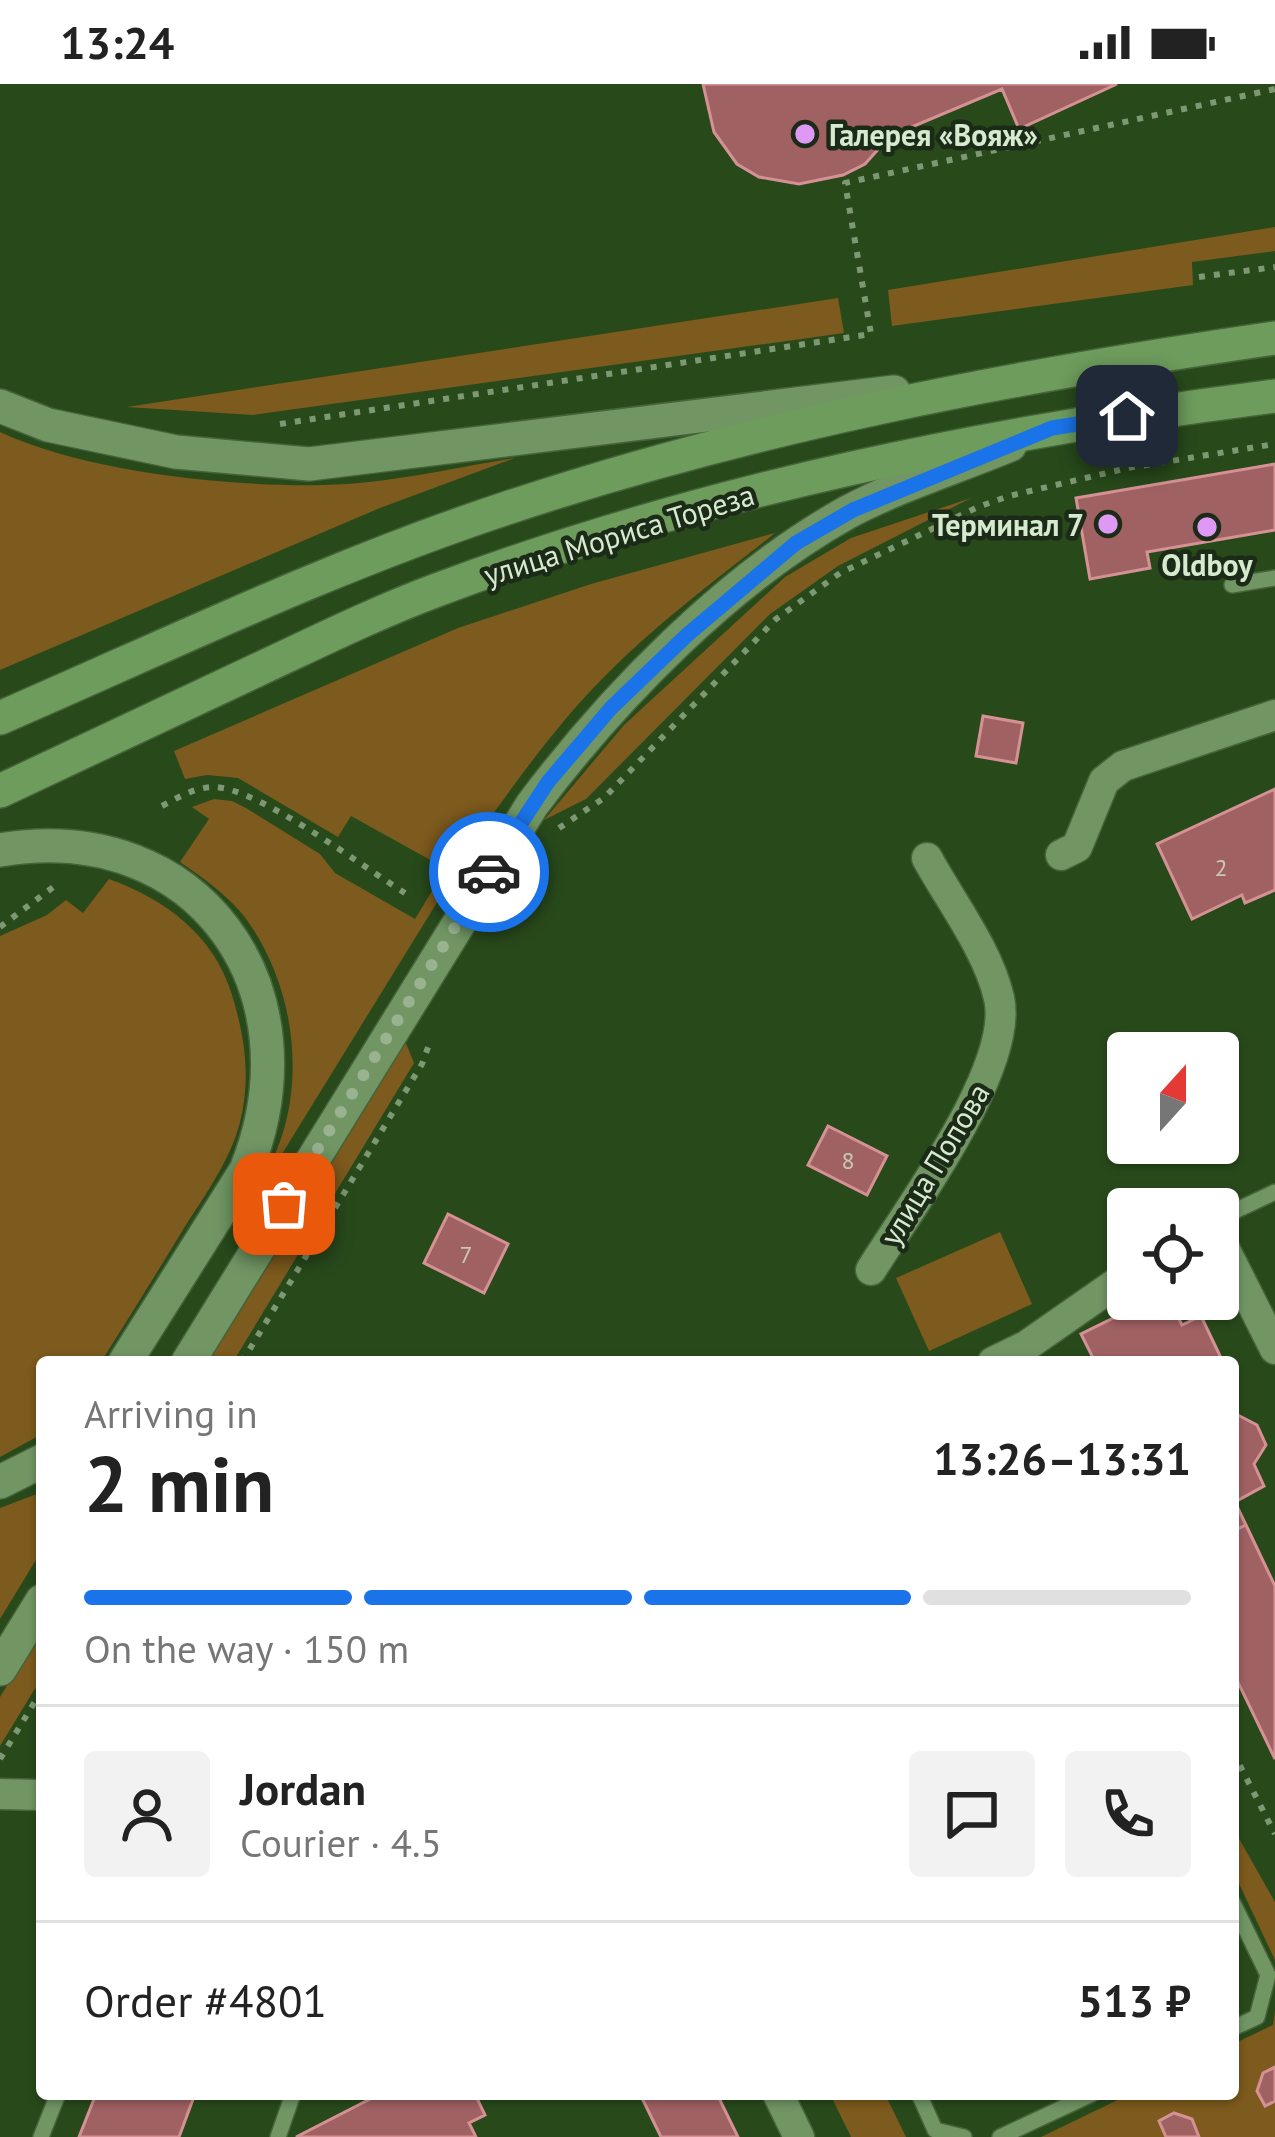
<!DOCTYPE html>
<html lang="en">
<head>
<meta charset="utf-8">
<style>
  :root { --surface:#fff; --page:#f2f2f2; --text:#222; --muted:#767676; --line:#e0e0e0; --accent:#1a73e8 }
  body { margin:0; font-family:"PT Sans",sans-serif; background:var(--page); color:var(--text); height:100vh; display:flex; flex-direction:column; font-size:45px; white-space:nowrap }
  * { box-sizing:border-box; margin:0 }
  p { font-size:39px; color:var(--muted) }
  .icon { flex:none; width:66px; height:66px; fill:none; stroke:currentColor; stroke-width:2; stroke-linecap:round; stroke-linejoin:round }
  .map { position:relative; flex:1; overflow:hidden }
  .sheet { position:absolute; left:36px; top:1272px; width:1203px; height:744px; display:flex; flex-direction:column; background:var(--surface); border-radius:12px; box-shadow:0 3px 9px #0004 }
  .sheet>* { flex:none }
  .needle { width:78px; rotate:21deg }
  .tools { position:absolute; left:1107px; top:948px; display:grid; gap:24px }
  .tools a { display:grid; place-items:center; width:132px; height:132px; border-radius:12px; background:var(--surface); box-shadow:0 3px 9px #0004; font-size:60px }
  .pin { position:absolute; display:grid; place-items:center; width:102px; height:102px; color:#fff; margin:-51px; border-radius:24px; box-shadow:0 6px 18px #0006 }
  .courier { position:absolute; display:grid; place-items:center; width:120px; height:120px; margin:-60px; border:9px solid #1a73e8; border-radius:50%; background:#fff; color:#222; box-shadow:0 3px 15px #0007 }
  .head em { font-style:normal; font-weight:600 }
  .head div { display:flex; flex-direction:column-reverse }
  .head { display:flex; align-items:center; justify-content:space-between; height:204px; padding:0 48px }
  h1 { font-size:78px; font-weight:600; line-height:90px }
  .bar { display:grid; grid-template-columns:repeat(4,1fr); gap:18px 12px; align-content:center; height:144px; padding:0 48px }
  .bar i { height:15px; border-radius:9px; background:var(--line) }
  .bar .current { background:var(--accent) }
  .bar p { grid-column:span 4 }
  .line { display:flex; align-items:center; gap:30px; padding:0 48px; border-top:3px solid var(--line) }
  .line div { flex:1 }
  .round { display:grid; place-items:center; flex:none; width:126px; height:126px; border-radius:12px; background:var(--page) }
  .status { display:flex; justify-content:space-between; align-items:center; height:84px; padding:0 60px; background:var(--surface); direction:ltr }
  .status svg { height:33px; fill:currentColor }
  .map>svg:first-child { display:block }
</style>
</head>
<body>
<div class="status"><b>13:24</b><svg viewBox="0 0 49 12"><path d="M0 12V9h3v3zM5 12V6h3v6zM10 12V3h3v9zM15 12V0h3v12zM26 1h20v11H26zM47 4h2v5h-2z"/></svg></div>
<div class="map">
<svg width="1275" height="2053" viewBox="0 0 1275 2053">
  <rect width="100%" height="100%" fill="#284a1b"/>
  <path fill="#7d5a1d" d="M1275,143v24l-83,11 1,23 -301,41 -4,-36z
    M838,214l6,35 -591,82 -126,-8z
    M0,348c86,40 229,55 324,53 64,-1 128,-17 191,-27l-135,50 -380,162z
    M971,414l-133,68 -68,48 -184,185 -42,21 80,-95 161,-148 66,-39z
    M775,449c-58,46 -118,90 -170,143 -58,58 -105,129 -153,196l-101,-56 -13,21 -100,-59 -31,-3 -22,4 -11,-28 284,-123 133,-44z
    M214,715l18,2 14,7 74,46 15,19 80,46 17,-28 9,5 -167,271 -4,-2c39,-77 26,-179 -26,-249 -18,-22 -41,-38 -64,-54l29,-43 -17,-12z
    M109,795c57,21 105,56 123,116 13,42 19,84 8,127 -10,39 -35,73 -56,106 -27,45 -55,89 -83,134h-59v72l-42,23v-521l47,-21 19,-15 17,13z
    M405,957l9,22 -181,299h-26z
    M1000,1148l32,72 -103,47 -33,-73z
    M42,1408v58l-42,69v-111z
    M42,1545v48l-42,69v-49z
    M1233,1744l42,74v58l-42,-89z
    M1275,1927v126h-234l89,-43h103v-50l40,-19z
    M830,2010h55l21,43h-55z"/>
  <path fill="#a06163" stroke="#d59193" stroke-width="3" d="M703,0h414l-98,45 -17,-40 -112,47 -25,28 -22,11 -44,9 -40,-7 -22,-13 -23,-32z
    M1275,380v66l-128,22 3,16 -60,11 -14,-81z
    M983,632l40,7 -7,40 -40,-7z
    M1275,705v101l-30,13 -3,-8 -50,24 -35,-75z
    M828,1042l59,30 -20,39 -59,-30z
    M448,1130l60,30 -24,49 -60,-30z
    M1152,1215h17l13,26 19,-9 22,46h-128l-14,-28z
    M1233,1298l3,32 21,11 9,20 -12,19 10,22 -29,16 11,23 -13,6z
    M1246,1441l29,61v173l-42,-87v-141z
    M1275,1983v34l-10,5 -8,-15 6,-18z
    M96,2010h99l-16,43h-100z
    M380,2010h95l10,21 -16,8 7,14h-180z
    M640,2010h77l21,43h-77z
    M1174,2029l18,6 7,18h-33l-7,-16z"/>
  <g fill="none" stroke-linecap="round" stroke-linejoin="round">
    <g stroke="#46633a" stroke-width="18">
      <path id="service" d="M1232,501l43,-7
        M1218,1135l57,-27
        M1233,1819l35,72 -11,42 -24,11
        M919,2010l16,36 29,7
        M41,2053l17,-43
        M278,2053l15,-43
        M1000,2053l92,-43"/>
    </g>
    <g stroke="#46633a" stroke-width="33">
      <path id="minor" d="M1061,771l16,-8 27,-66 19,-15 152,-51
        M1218,1152l57,113
        M871,1186c37,-60 144,-203 128,-272 -11,-48 -48,-96 -72,-140
        M993,1278l33,-16 102,-71
        M0,1710l42,1
        M778,2010l21,43"/>
    </g>
    <g stroke="#46633a" stroke-width="36">
      <path id="tertiary" d="M0,322l48,19 128,27 133,12 585,-72
        M0,766c199,-33 319,139 246,320l-121,192
        M188,1278l344,-557c81,-108 197,-227 316,-293 51,-27 109,-45 162,-67
        M0,1398l42,-21
        M0,1585l42,-68"/>
    </g>
    <g stroke="#46633a" stroke-width="36">
      <path id="primary" d="M0,634c166,-72 331,-152 504,-209 251,-84 510,-133 771,-171
        M0,707c85,-40 170,-80 255,-120 60,-28 120,-58 182,-81 269,-101 554,-158 838,-194"/>
    </g>
    <path stroke="#7d9873" stroke-width="6" stroke-dasharray="6 9" stroke-linecap="butt" d="M1199,193l76,-10
      M280,340l591,-90 -26,-151 430,-94
      M162,722c17,-9 33,-19 53,-19 45,2 148,80 190,106
      M559,744l45,-30 172,-179 64,-46 138,-66 31,-11 119,-28 147,-24
      M0,843l60,-45
      M242,1278l180,-298 9,-25
      M1233,1668l42,82
      M0,1675l42,-69"/>
    <use href="#service" stroke="#719664" stroke-width="15"/>
    <use href="#minor" stroke="#719664" stroke-width="30"/>
    <use href="#tertiary" stroke="#719664" stroke-width="33"/>
    <use href="#primary" stroke="#6d9c5c" stroke-width="33"/>
  </g>
  <g fill="none" stroke-linecap="round" stroke-linejoin="round">
    <path stroke="#99b290" stroke-width="12" stroke-dasharray="0 21.6" d="M284,1120l205,-332"/>
    <path stroke="#1a73e8" stroke-width="15" d="M489,788l59,-90 63,-74 76,-73 109,-92 57,-33 199,-82 75,-12"/>
  </g>
  <g fill="#dd99f3" stroke="#1c2b17" stroke-width="4.5">
    <circle cx="805" cy="50" r="12"/>
    <circle cx="1108" cy="440" r="12"/>
    <circle cx="1207" cy="443" r="12"/>
  </g>
  <g text-anchor="middle" dominant-baseline="central" stroke-width="9" stroke-linejoin="round" paint-order="stroke">
    <g font-size="24" fill="#c8c8b4">
      <text x="1221" y="783">2</text>
      <text x="848" y="1076">8</text>
      <text x="466" y="1170">7</text>
    </g>
    <g font-size="30" font-weight="bold" fill="#d6eacf" stroke="#1c2b17" text-anchor="start">
      <text x="829" y="50">Галерея «Вояж»</text>
      <text x="1084" y="440" text-anchor="end">Терминал 7</text>
      <text x="1207" y="480" text-anchor="middle">Oldboy</text>
    </g>
    <g font-size="30" fill="#d6eacf" stroke="#1c2b17">
      <text transform="translate(619 450) rotate(-17)">улица Мориса Тореза</text>
      <text transform="translate(934 1080) rotate(-59)">улица Попова</text>
    </g>
  </g>
</svg>
<div class="tools">
<a><svg class="needle" viewBox="-14 -14 28 28"><path d="M0-13l5 13h-10z" fill="#e53935"/><path d="M0 13l5-13h-10z" fill="#767676"/></svg></a>
<a><svg class="icon" aria-label="locate" viewBox="0 0 24 24"><circle cx="12" cy="12" r="6"/><path d="M12 2v4M12 18v4M2 12h4M18 12h4"/></svg></a>
</div>
<div class="pin" style="left:284px;top:1120px;background:#ea580c"><svg class="icon" aria-label="bag" viewBox="0 0 24 24"><path d="M5 8h14l-1 12H6zM9 8a3 3 0 0 1 6 0"/></svg></div>
<div class="pin" style="left:1127px;top:332px;background:#1f2937"><svg class="icon" aria-label="home" viewBox="0 0 24 24"><path d="M3 11l9-7 9 7M6 9v11h12V9"/></svg></div>
<div class="courier" style="left:489px;top:788px"><svg class="icon" aria-label="car" viewBox="0 0 24 24"><path d="M5 17H2v-5l4-1 3-4h7l3 4 3 1v5h-3M9 17h6M6 11h13"/><circle cx="7" cy="17" r="2"/><circle cx="17" cy="17" r="2"/></svg></div>
<section class="sheet">
<div class="head"><div><h1>2 min</h1><p>Arriving in</p></div><em>13:26–13:31</em></div>
<div class="bar"><i class="current"></i><i class="current"></i><i class="current"></i><i></i><p>On the way · 150 m</p></div>
<div class="line" style="height:216px"><a class="round"><svg class="icon" aria-label="person" viewBox="0 0 24 24"><circle cx="12" cy="8" r="4"/><path d="M4 21q1-7 8-7t8 7"/></svg></a><div><b>Jordan</b><p>Courier · 4.5</p></div><a class="round"><svg class="icon" aria-label="chat" viewBox="0 0 24 24"><path d="M4 5h16v11H9l-5 4z"/></svg></a><a class="round"><svg class="icon" aria-label="phone" viewBox="0 0 24 24"><path d="M5 4h4l2 5-3 2q2 4 5 5l2-3 5 2v4C11 20 4 13 5 4z"/></svg></a></div>
<div class="line" style="height:156px"><div>Order #4801</div><b>513 ₽</b></div>
</section>
</div>
</body>
</html>
